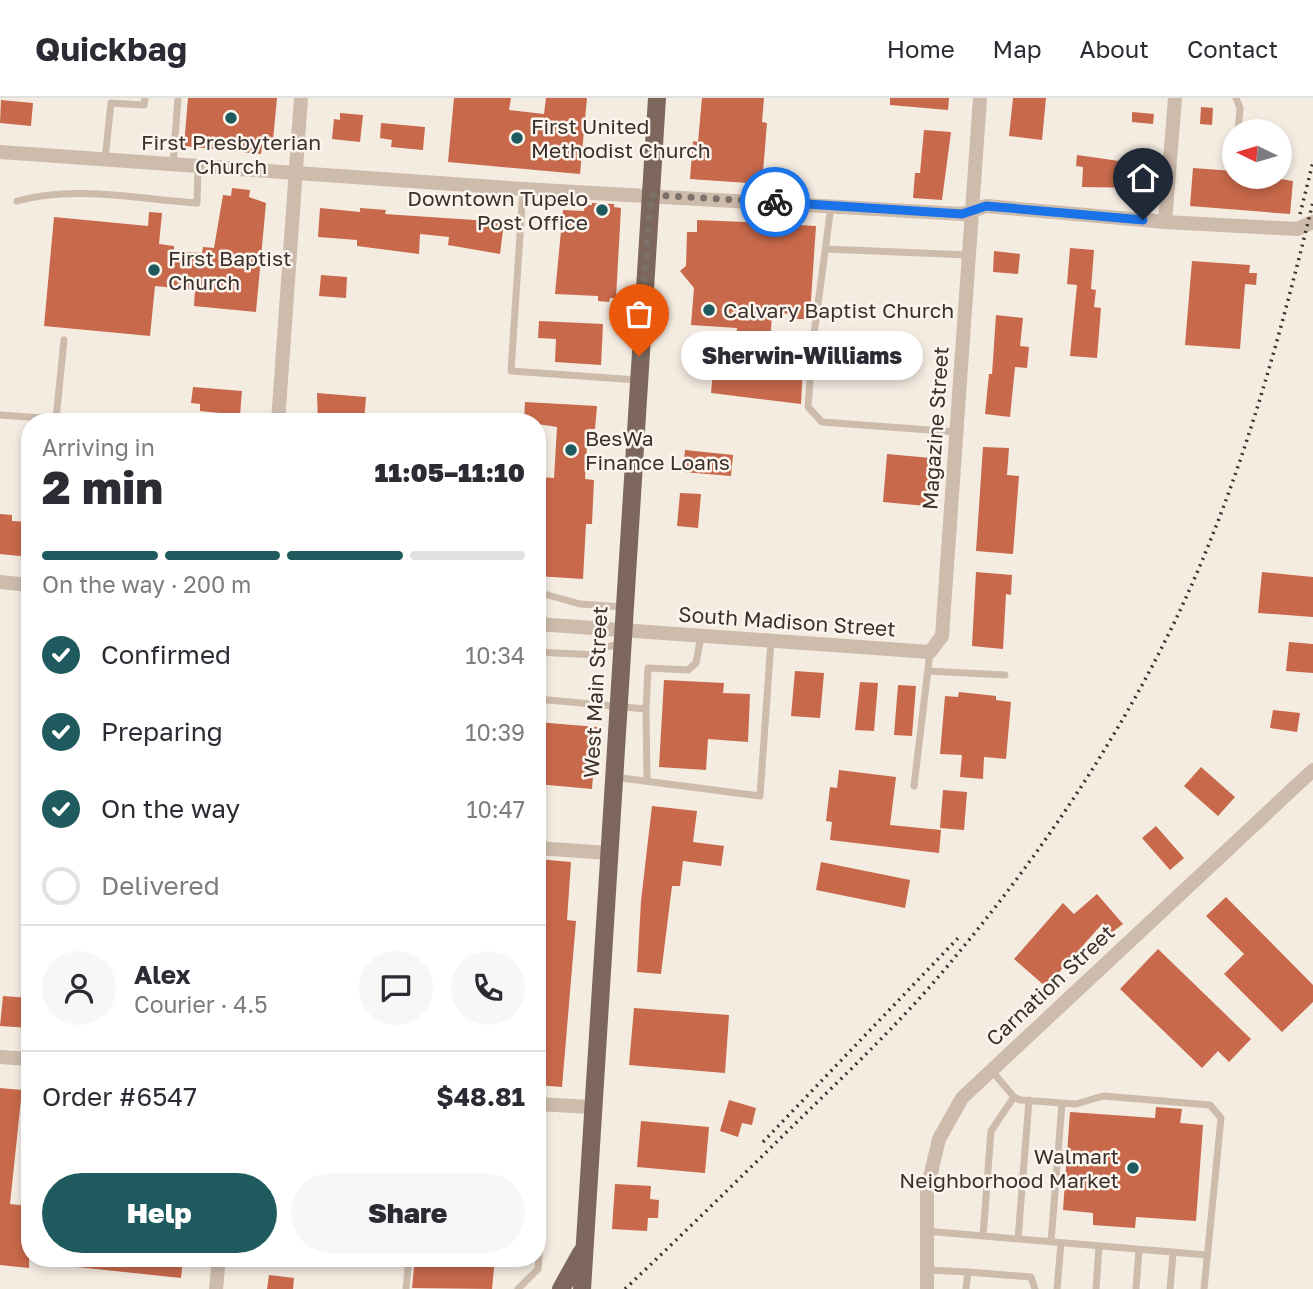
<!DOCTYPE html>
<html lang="en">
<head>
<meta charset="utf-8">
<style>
  :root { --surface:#fff; --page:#f7f7f7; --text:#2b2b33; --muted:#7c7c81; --line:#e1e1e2; --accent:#1f5a5e }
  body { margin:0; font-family:"Golos Text",sans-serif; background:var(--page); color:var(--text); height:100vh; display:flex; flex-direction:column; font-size:26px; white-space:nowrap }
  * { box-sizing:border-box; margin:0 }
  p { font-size:23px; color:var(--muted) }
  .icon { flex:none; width:38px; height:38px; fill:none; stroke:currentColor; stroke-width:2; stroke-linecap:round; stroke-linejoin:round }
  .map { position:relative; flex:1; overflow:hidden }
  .side { position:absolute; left:21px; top:315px; width:525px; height:854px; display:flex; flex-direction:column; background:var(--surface); border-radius:28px; box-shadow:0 4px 10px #0003 }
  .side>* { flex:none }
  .needle { width:46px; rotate:275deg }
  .fabs { position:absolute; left:1222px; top:21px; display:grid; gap:14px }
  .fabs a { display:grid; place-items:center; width:70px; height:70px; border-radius:50%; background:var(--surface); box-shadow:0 4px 10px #0003; font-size:35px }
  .pin { position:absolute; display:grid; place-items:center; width:60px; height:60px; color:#fff; margin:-72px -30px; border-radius:50% 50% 50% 0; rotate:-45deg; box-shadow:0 0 7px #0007 }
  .pin .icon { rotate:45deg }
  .courier { position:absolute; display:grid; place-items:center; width:70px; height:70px; margin:-35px; border:5px solid #1a73e8; border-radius:50%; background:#fff; color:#222; box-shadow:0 2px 9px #0007 }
  .bubble { position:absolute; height:49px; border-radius:24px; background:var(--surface); box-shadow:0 4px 10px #0003; font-size:23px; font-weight:800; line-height:49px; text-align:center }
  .overview em { font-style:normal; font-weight:800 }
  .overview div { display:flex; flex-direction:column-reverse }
  .overview { display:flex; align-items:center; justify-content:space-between; height:119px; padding:0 21px }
  h1 { font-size:46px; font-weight:800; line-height:52px }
  .bar { display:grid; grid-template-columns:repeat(4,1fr); gap:10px 7px; align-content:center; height:84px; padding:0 21px }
  .bar i { height:9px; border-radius:5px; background:var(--line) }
  .bar .on { background:var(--accent) }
  .bar p { grid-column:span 4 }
  .line { display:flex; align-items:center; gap:18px; padding:0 21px; border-top:2px solid var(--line) }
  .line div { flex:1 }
  .round { display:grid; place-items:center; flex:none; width:74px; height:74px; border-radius:37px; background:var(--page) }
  ol { padding:0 21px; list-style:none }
  li { display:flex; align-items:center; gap:21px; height:77px }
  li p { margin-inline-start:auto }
  li .icon { padding:7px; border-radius:50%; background:var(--accent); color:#fff; stroke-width:4 }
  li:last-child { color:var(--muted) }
  li i { width:38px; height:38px; border:4px solid var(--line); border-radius:50% }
  .action { display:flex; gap:14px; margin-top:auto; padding:14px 21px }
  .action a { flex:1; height:80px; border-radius:42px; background:var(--accent); color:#fff; font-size:28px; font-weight:800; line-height:80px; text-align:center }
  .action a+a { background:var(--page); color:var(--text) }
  header { display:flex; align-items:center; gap:42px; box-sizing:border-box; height:98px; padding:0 35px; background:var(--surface); border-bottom:2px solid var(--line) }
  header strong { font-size:33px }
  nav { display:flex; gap:38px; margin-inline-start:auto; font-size:24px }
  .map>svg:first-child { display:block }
</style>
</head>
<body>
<header>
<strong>Quickbag</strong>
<nav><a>Home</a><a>Map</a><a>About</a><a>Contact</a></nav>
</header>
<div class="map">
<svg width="1313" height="1191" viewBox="0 0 1313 1191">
  <rect width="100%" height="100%" fill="#f4ebe1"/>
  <path fill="#c8694b" d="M188,0h89l-4,42 -10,-1 -2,15 -77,-8z
    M454,0h57l-2,12 35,4 2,-16h41l-7,76 -132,-12z
    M702,0h62l-2,24 5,1 -5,61 -72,-5 3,-38 5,1z
    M890,0h59l-1,12 -58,-5z
    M1013,0h33l-4,42 -33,-4z
    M1,2l32,3 -2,23 -31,-3z
    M1201,9l12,1 -1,17 -12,-1z
    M1132,14l22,2 -1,10 -21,-2z
    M340,15l23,2 -3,27 -28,-3 2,-20 6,1z
    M381,25l44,4 -2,23 -32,-3 1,-7 -12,-2z
    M924,32l27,2 -9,68 -29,-2 2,-25h5z
    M1077,57l70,10 -2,23 -63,-1 1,-20 -7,-1z
    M1193,70l41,3v6h35l24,4 -3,33 -100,-8z
    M232,90l18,2 -1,7 17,6 -10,109 -62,-6 1,-16 -40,-4 -5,50 -106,-10 10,-109 94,9 1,-14 13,1 -3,31 15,2v5l28,2 1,-6 11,1 9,-53 8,1z
    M592,105l22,1v3l7,1 -5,90h-6l-1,4 -11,-1v-5l-43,-2 8,-84 21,1 1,-6h7z
    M320,110l40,4v-4l26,2 -1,4 119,8 -4,32 -52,-9 1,-8 -29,-3 -1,20 -62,-8v-6l-39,-3z
    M754,114l6,11 56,3 -6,89 -6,-1v5h-11v-5l-21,-1 -2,33 34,2 -3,56 -90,-11 4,-46 20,1 2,-20 -46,-3 3,-37 -14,-17 6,-5 1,-34h10v-12l49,2z
    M1070,150l24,2 -3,39 5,1 -2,17 7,1 -4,50 -27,-2 7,-71 -10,-1z
    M994,153l26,3 -2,20 -25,-2z
    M1192,163l58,4 -1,8h8l-1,12 -11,-1 -5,65 -55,-4z
    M321,177l26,2 -1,21 -27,-2z
    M996,217l27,3 -3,28 9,1 -2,21 -12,-1 -5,50 -25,-3 4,-40h3z
    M539,223l64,3 -2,41 -46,-3 1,-23 -18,-1z
    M193,289l49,4 -2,24 -40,-4v-7l-9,-1z
    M317,295l49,4 -2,25h-46z
    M525,304l72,4 -2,23h-7l-3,50 9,1 -2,44h-6l-3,55 -46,-3 1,-99 16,1 3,-51 -33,-5z
    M983,349l26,1 -2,27 12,1 -6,78 -37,-3z
    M685,352l48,5 -2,21 -48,-4z
    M887,356l44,4 -5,48 -43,-4z
    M680,395l21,1 -3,34 -21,-2z
    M0,416l12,1v6l18,1v35l-30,-3z
    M976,474l36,3 -1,20 -5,-1 -3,55 -31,-3z
    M1262,474l51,5v40l-55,-4z
    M1289,544l24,2v29l-27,-2z
    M795,573l29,2 -4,45 -29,-2z
    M664,582l60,3 -1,10 27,1 -2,48 -40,-3 -2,31 -47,-3z
    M860,584l18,1 -4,48 -19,-1z
    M898,587l18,1 -4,50 -18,-1z
    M959,594l37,4v4l15,2 -5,57 -22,-2 -1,22 -23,-2 2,-22 -22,-1 5,-58 13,1z
    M1273,612l27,3 -3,19 -27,-4z
    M537,624l60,5 -5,62 -55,-5z
    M1201,669l34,30 -17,19 -34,-30z
    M839,672l57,7 -6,48 51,5 -2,23 -109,-13 2,-18 -6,-1 4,-34 7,1z
    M943,692l24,2 -3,38 -24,-2z
    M652,708l45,5 -4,31 31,4 -3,20 -38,-5 -3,25h-8l-11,88 -24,-2 4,-71z
    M1156,728l28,32 -14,12 -28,-32z
    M537,761l34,3 -4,58 9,1 -14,166 -25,-2v-54l4,1 4,-47 -8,-2z
    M821,764l89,18 -5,28 -89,-18z
    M1097,796l26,30 -12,9 -8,-10 -57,64 -32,-28 49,-56 11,11z
    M1226,799l87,88v17l-31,30 -58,-58 20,-20 -38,-38z
    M1158,851l93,90 -22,23 -11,-11 -16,17 -82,-79z
    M3,898l27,2v30l-30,-2z
    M634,910l95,7 -4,58 -96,-8z
    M0,990l22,2 -12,114 20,2 -1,62 -29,-3z
    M729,1002l27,8 -4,17 -10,-2 -4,14 -18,-6z
    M1156,1009l26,2 -2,14 23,2 -7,96 -60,-4 -1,11 -42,-3v-12l-30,-3 7,-98 85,6z
    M641,1023l68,6 -4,46 -68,-6z
    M615,1086l36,2 -1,13 9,1 -1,18h-10l-1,13 -35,-2z
    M58,1160h125l-2,20 -123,-13z
    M415,1160h80l-3,31 -80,-1z
    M269,1177l25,3 -1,11h-26z"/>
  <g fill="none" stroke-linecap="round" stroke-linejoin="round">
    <path stroke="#cdbbac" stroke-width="7" d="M1236,0l4,10 -2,23
      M105,61l6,-56 33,2 1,-7
      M173,66l5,-66
      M523,91l-12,182 126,9
      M17,103c57,-16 122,-2 180,2l1,-36
      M831,108l-18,136 -5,65 14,15 134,10
      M826,151l142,6
      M0,317l56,4 8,-79
      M537,494l43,12 43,3
      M537,554l59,3 5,-7 20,-4
      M928,573l77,4
      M537,601l109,10 1,72
      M646,611l2,-41 40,2 8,-7 5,-27
      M614,679l146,19 11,-155
      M914,688l16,-134
      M991,972l23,27 6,3 56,4 27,-8 107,9 11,13 -17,171
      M925,1133l282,24
      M983,1138l8,-105 23,-34
      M1018,1141l11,-139
      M1051,1144l11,-139
      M927,1172l41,2
      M406,1191l3,-31
      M518,1191l20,-20 4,-44 -5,-1
      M966,1191l2,-17 63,5 4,12
      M1057,1191l4,-46
      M1096,1191l3,-43
      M1136,1191l3,-39
      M1170,1191l3,-36"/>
    <path stroke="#cdbbac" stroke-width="14" d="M0,54l523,37 439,25 24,-8 179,16 132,7 16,-7
      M1165,124l10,-124
      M278,324l23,-324
      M0,484l30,3
      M537,526l393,28 12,-16 38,-538
      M537,750l72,5
      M0,959l30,2
      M537,1006l54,3
      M216,1191l3,-31
      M927,1191v-99l12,-51 23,-41 351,-328"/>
    <path stroke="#7d675c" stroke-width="18" d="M561,1191l20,-36
      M582,1191l75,-1191"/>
    <path stroke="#3b302b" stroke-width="3.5" stroke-dasharray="2 5" stroke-linecap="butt" d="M1300,116l13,-52
      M763,1044l198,-207
      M625,1191c59,-56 117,-113 175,-170 53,-52 108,-104 155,-162 86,-103 162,-216 220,-336 64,-133 103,-276 138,-419"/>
  </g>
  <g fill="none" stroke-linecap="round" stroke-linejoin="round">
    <path stroke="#7c716b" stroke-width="7" stroke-dasharray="0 12.6" d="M639,258l12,-161 124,7"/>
    <path stroke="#1a73e8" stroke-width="9" d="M775,104l187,12 24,-8 157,14"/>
  </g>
  <g fill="#1f5a5e" stroke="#fbf5ee" stroke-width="2.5">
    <circle cx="231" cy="20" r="7"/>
    <circle cx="517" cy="40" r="7"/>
    <circle cx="602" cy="112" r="7"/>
    <circle cx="154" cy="172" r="7"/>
    <circle cx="709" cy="212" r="7"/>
    <circle cx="571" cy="352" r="7"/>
    <circle cx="1133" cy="1070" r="7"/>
  </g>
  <g text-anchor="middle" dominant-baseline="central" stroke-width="5" stroke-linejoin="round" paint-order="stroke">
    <g font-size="21" fill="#3b302b" stroke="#fbf5ee" text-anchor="start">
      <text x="531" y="28">First United<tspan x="531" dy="24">Methodist Church</tspan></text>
      <text x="231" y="44" text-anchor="middle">First Presbyterian<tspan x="231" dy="24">Church</tspan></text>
      <text x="588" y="100" text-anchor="end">Downtown Tupelo<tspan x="588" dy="24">Post Office</tspan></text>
      <text x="168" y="160">First Baptist<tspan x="168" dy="24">Church</tspan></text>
      <text x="723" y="212">Calvary Baptist Church</text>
      <text x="585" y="340">BesWa<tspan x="585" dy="24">Finance Loans</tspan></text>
      <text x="1119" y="1058" text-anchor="end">Walmart<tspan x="1119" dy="24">Neighborhood Market</tspan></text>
    </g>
    <g font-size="21" fill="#3b302b" stroke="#fbf5ee">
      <text transform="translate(935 330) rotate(-86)">Magazine Street</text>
      <text transform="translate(787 523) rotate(4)">South Madison Street</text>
      <text transform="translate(595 594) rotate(-87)">West Main Street</text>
      <text transform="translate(1050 887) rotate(-43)">Carnation Street</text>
    </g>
  </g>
</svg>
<div class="fabs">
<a><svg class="needle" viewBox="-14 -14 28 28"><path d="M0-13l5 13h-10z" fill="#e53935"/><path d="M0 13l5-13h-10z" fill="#7c7c81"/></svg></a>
</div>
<div class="pin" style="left:639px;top:258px;background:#ea580c"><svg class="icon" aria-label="bag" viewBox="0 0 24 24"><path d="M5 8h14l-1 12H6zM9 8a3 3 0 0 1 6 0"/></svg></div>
<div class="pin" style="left:1143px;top:122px;background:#1f2937"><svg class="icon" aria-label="home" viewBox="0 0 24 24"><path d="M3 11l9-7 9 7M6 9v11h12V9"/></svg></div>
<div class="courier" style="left:775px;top:104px"><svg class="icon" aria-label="bike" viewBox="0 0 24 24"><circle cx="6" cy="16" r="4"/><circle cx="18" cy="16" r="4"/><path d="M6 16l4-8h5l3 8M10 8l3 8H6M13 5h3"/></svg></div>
<div class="bubble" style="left:681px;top:233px;width:242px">Sherwin-Williams</div>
<section class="side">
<div class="overview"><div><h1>2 min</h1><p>Arriving in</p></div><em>11:05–11:10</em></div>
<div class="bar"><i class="on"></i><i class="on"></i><i class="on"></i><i></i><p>On the way · 200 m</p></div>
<ol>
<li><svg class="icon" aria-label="check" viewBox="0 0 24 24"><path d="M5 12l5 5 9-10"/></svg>Confirmed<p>10:34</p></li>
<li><svg class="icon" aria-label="check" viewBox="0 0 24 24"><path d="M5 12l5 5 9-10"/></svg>Preparing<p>10:39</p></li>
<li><svg class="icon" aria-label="check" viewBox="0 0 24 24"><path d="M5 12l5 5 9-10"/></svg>On the way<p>10:47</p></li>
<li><i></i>Delivered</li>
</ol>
<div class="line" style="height:126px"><a class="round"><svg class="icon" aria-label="person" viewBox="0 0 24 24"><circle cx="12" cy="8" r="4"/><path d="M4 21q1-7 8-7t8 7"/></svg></a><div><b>Alex</b><p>Courier · 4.5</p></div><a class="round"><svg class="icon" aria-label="chat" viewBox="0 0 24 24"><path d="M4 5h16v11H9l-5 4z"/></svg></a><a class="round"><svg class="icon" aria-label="phone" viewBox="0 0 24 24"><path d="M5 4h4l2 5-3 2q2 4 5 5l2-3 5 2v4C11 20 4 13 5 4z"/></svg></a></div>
<div class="line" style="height:91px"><div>Order #6547</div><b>$48.81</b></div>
<div class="action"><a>Help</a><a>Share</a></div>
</section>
</div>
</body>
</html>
